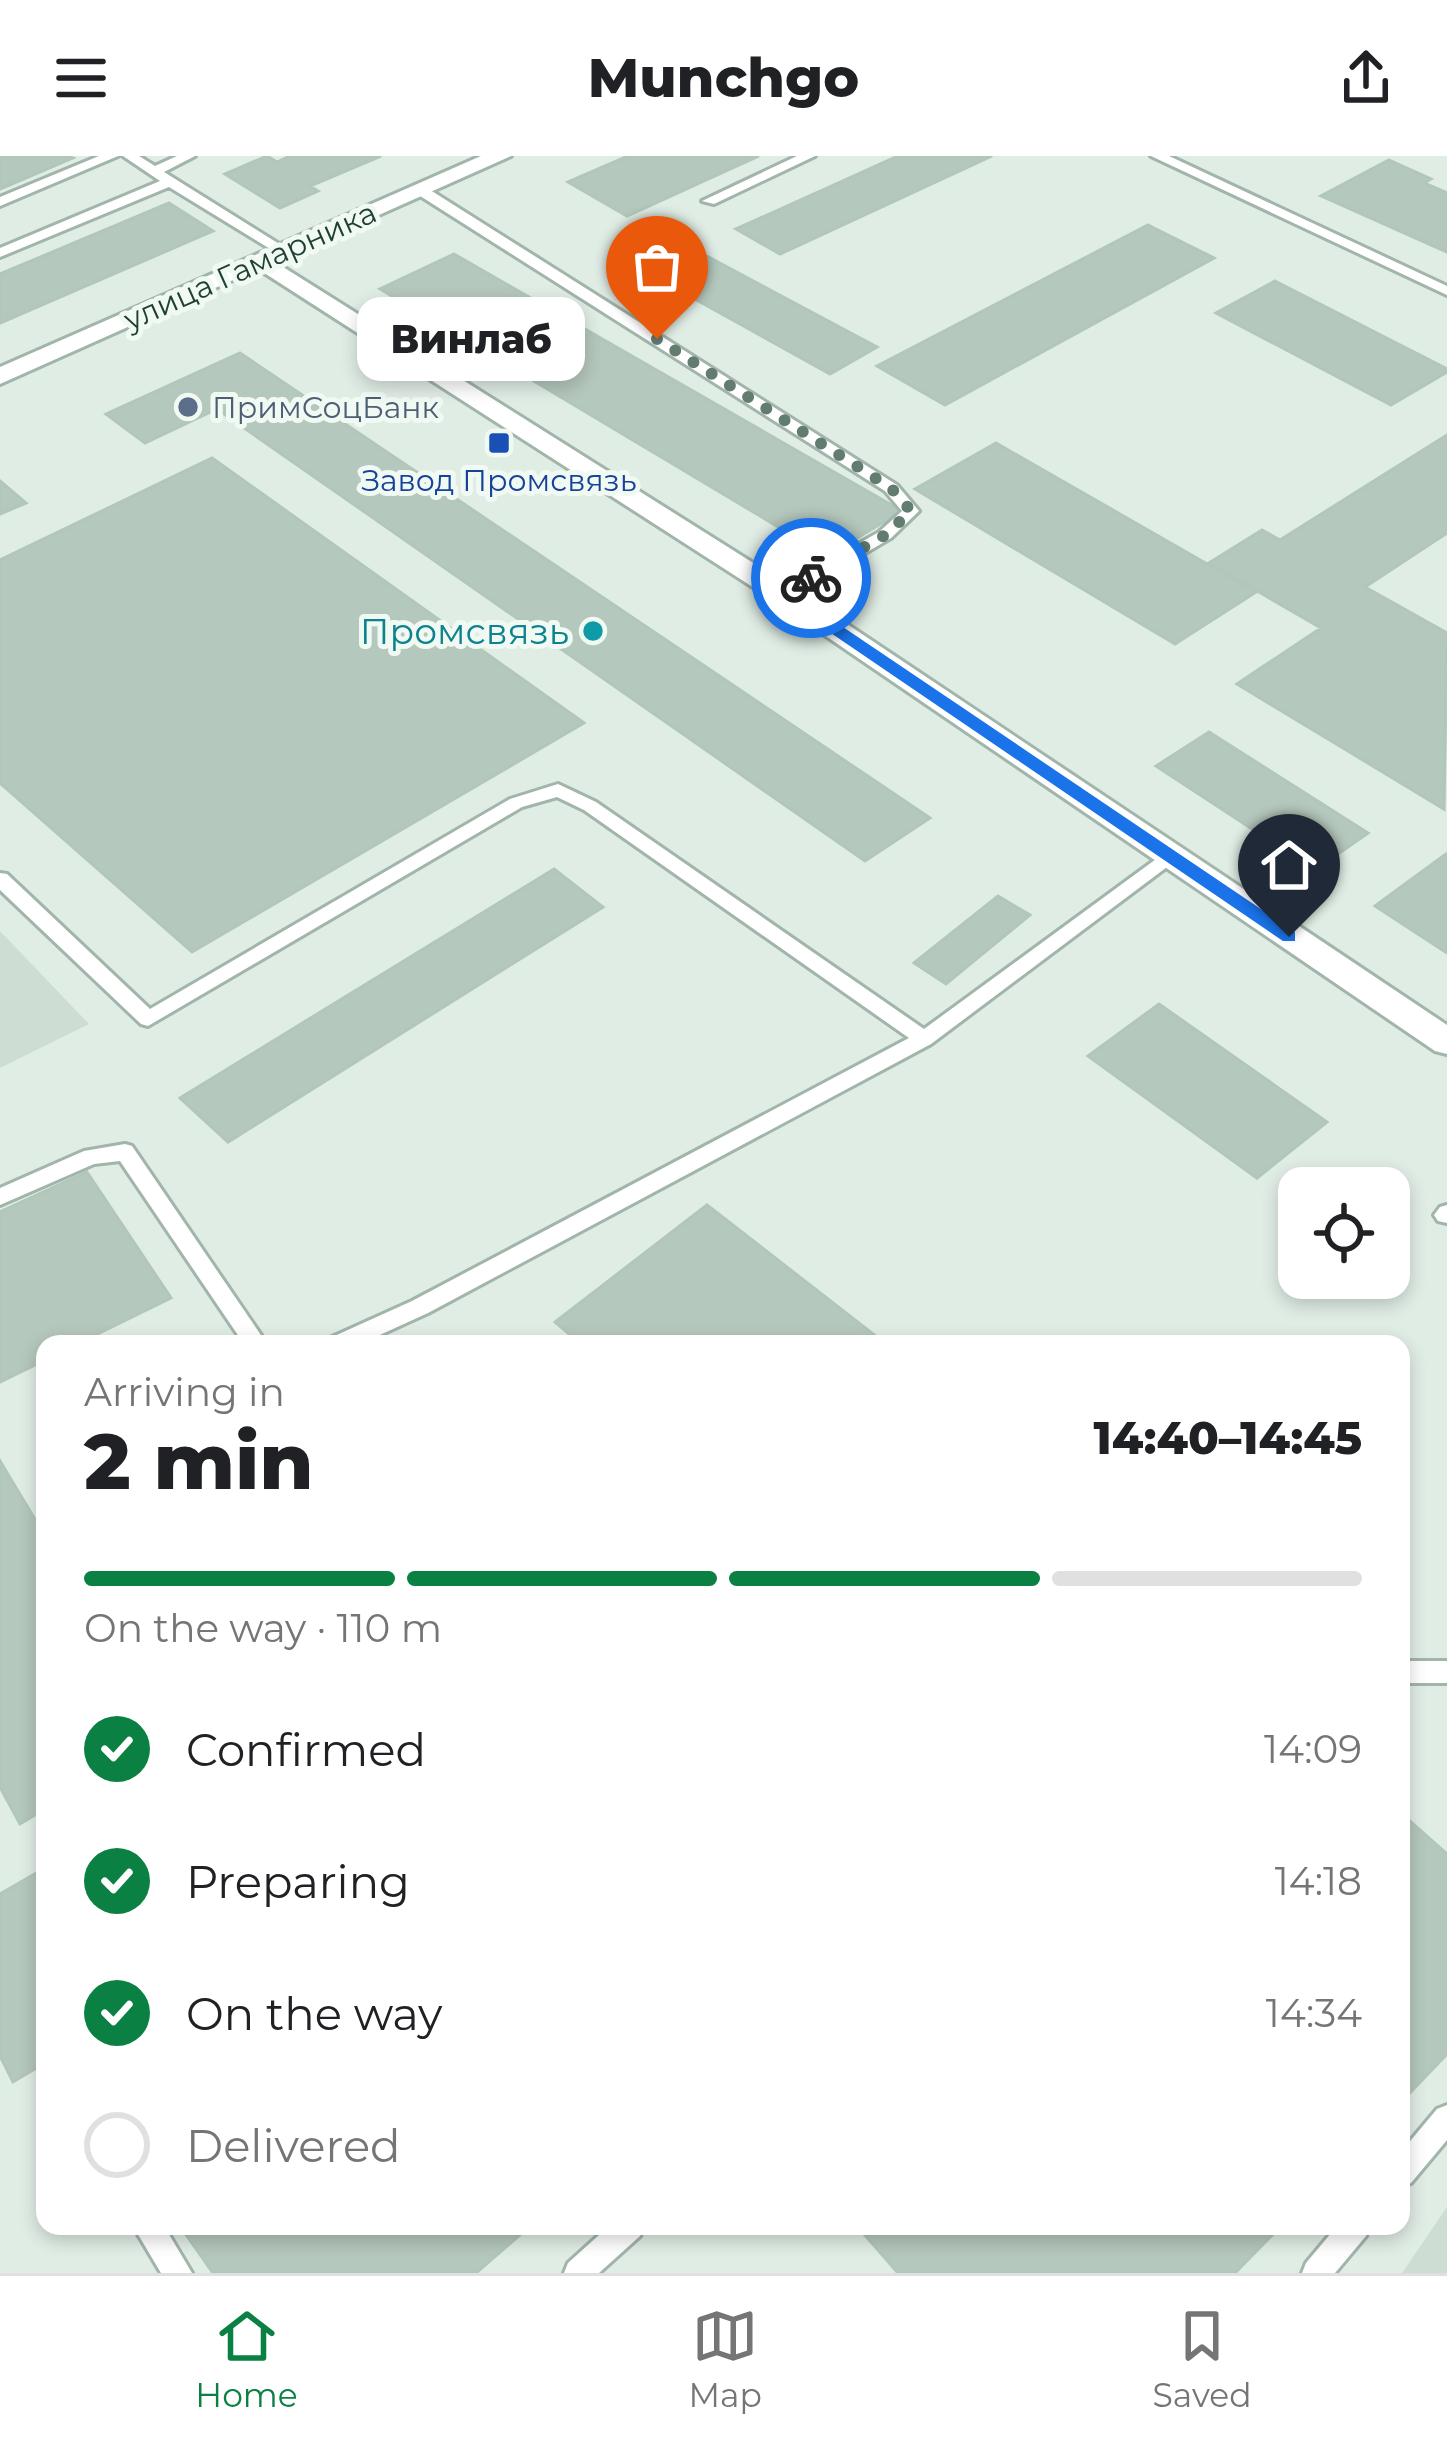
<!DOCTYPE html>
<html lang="en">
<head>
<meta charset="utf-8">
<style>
  :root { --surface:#fff; --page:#f2f2f2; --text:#202124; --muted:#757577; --line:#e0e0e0; --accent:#0b8043 }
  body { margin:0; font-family:Montserrat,sans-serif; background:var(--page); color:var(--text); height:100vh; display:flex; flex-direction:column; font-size:45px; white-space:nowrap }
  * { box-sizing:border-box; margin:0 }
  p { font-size:39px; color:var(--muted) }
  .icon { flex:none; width:66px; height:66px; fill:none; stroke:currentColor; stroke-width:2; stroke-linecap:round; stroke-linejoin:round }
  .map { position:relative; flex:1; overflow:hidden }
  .sheet { position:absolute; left:36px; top:1179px; width:1374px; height:900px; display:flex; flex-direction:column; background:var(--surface); border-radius:24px; box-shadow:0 6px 18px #0003 }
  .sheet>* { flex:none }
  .fabs { position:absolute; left:1278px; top:1011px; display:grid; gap:24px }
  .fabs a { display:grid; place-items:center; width:132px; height:132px; border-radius:24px; background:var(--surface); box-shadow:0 6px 18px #0003; font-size:60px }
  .pin { position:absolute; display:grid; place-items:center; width:102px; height:102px; color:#fff; margin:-123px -51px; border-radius:50% 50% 50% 0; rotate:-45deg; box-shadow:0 0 12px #0007 }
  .pin .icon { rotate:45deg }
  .courier { position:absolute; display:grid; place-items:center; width:120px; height:120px; margin:-60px; border:9px solid #1a73e8; border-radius:50%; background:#fff; color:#222; box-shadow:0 3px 15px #0007 }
  .bubble { position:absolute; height:84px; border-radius:24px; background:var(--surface); box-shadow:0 6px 18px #0003; font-size:39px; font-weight:800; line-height:84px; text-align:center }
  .overview em { font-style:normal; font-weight:800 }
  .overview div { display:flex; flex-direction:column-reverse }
  .overview { display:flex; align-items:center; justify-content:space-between; height:204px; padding:0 48px }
  h1 { font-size:78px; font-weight:800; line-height:90px }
  .bar { display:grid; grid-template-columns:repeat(4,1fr); gap:18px 12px; align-content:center; height:144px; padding:0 48px }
  .bar i { height:15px; border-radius:9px; background:var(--line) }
  .bar .current { background:var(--accent) }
  .bar p { grid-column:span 4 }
  ol { padding:0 48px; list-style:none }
  li { display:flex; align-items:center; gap:36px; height:132px }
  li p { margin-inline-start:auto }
  li .icon { padding:12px; border-radius:50%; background:var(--accent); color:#fff; stroke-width:4 }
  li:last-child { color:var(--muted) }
  li i { width:66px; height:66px; border:6px solid var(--line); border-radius:50% }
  header { display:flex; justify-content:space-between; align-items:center; height:156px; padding:0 48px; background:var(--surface); font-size:54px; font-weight:800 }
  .tabs { display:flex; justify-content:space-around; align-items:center; height:168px; border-top:3px solid var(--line); background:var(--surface); font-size:33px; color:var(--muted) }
  .tabs a { display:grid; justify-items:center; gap:6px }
  .tabs .current { color:var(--accent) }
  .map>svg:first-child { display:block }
</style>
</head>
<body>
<header><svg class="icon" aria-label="menu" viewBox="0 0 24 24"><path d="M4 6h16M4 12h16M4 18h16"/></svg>Munchgo<svg class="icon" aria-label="share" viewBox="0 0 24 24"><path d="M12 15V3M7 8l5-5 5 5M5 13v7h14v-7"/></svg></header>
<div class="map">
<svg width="1447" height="2117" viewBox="0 0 1447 2117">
  <rect width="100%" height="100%" fill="#e0ede5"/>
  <path fill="#ceddd3" d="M0,775l89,93 -89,44z
    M1447,2051v66h-45z"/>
  <path fill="#b5c8bd" stroke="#b1c7ba" stroke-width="3" d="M0,0h69l4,2 -73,31z
    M267,0l10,6 13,-6h91l-71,30 8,5 -38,17 -55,-34z
    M628,0h131l-132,60 -59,-34z
    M898,0h94l-212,98 -44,-25z
    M1389,4l42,19 -7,4 23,10v59l-126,-56z
    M169,47l44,28 -213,92v-49z
    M1148,69l66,33 -269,147 -68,-39z
    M686,89l191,102 -47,27 -191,-106z
    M454,98l448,257 -75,45 -447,-267z
    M1275,125l172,88v3l-56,33 -175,-92z
    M240,197l690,465 -65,43 -648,-452 -72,34 -39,-29z
    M1447,279v98l-82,54 82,46 -3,176 -207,-125 84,-56 -112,-65 53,-33 18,10z
    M996,287l260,149 -81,52 -260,-155z
    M212,302l372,265 -392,229 -192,-169v-223z
    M0,325l26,22 -26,11z
    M1209,576l159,101 -53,37 -159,-104z
    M1446,698h1v99l-72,-47z
    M554,713l49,38 -375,235 -48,-44z
    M998,740l32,19 -84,69 -32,-21z
    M1159,848l168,118 -70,56 -169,-122z
    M87,1016l84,126 -94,46h-32v16l-45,22v-170z
    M707,1049l179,139h-305l-26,-22z
    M0,1305l45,75v273l-25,15 -20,-37z
    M1401,1657l46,41v200l-46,48z
    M45,1712v195l-32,19 -13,-26v-162z
    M180,2070h350l-54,47h-263z
    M857,2070h424l-46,47h-337z"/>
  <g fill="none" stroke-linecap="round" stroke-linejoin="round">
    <g stroke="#a2b5ab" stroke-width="6">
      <path id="service" d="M99,0h19l-118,50v-9z
        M123,0h16l16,10 22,-10h18l-31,16 128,80 -12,3 -111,-68 -169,70v-9l160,-67z
        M797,0h18l-101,48 -12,-3z
        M1151,0h18l278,130v9z
        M417,32h10l470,297 22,26 -28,27 -102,60h-12v-8l102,-58 23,-21 -17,-20 -468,-297z
        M558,628l38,18 328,227 239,-175h14l2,4 -248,186 -503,269 -68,31h-33l3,-6 82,-37 497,-263 -325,-228 -27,-13 -35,10 -374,219 -7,-2 -141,-134v-17l7,1 143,135 360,-210z
        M125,988l7,2 135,198h-23l-124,-183 -26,3 -94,41v-17l84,-37z
        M1447,1049v18l-9,-2 -4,-6 6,-8z
        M1401,1505h46v22h-46z
        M1447,1949v35l-36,43 -10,4v-35l36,-43z
        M133,2070h31l28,47h-31z
        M609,2070h35l-4,10 -41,37h-35l4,-10z
        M1337,2070h33l-4,10 -31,37h-33l4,-10z"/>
    </g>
    <g stroke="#a2b5ab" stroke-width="6">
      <path id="minor" d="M264,99l529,333 654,437v29l-12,-3 -662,-451 -518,-333v-10z"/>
    </g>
    <g stroke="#a2b5ab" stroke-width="6">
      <path id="tertiary" d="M481,0h30l-511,228v-17z"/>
    </g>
    <use href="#service" fill="#fff" fill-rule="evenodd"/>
    <use href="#minor" fill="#fff" fill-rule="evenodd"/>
    <use href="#tertiary" fill="#fff" fill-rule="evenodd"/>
  </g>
  <path fill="#1a73e8" d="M806,418l13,4 -25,16 501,338v9h-12l-505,-344v-7z"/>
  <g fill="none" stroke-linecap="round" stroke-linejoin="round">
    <path stroke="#627c70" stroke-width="12" stroke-dasharray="0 21.6" d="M657,183l234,149 20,23 -26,24 -74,43"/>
  </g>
  <circle fill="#5c6f8a" stroke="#f1f9f3" stroke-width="4.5" cx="188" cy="251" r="12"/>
  <rect fill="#1a4fb4" stroke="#f1f9f3" stroke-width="4.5" x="487" y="275" width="24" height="24" rx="6"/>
  <circle fill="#0f9aa8" stroke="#f1f9f3" stroke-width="4.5" cx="593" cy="475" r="12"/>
  <g text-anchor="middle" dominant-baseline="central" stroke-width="10" stroke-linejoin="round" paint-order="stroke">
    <g font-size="30" fill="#1e3f31" stroke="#f1f9f3">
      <text transform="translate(250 110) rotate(-24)">улица Гамарника</text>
    </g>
    <g font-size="30" fill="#4e5e75" stroke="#f1f9f3" text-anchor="start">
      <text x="212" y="251">ПримСоцБанк</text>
    </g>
    <g font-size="30" fill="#164399" stroke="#f1f9f3">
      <text x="499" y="324">Завод Промсвязь</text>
    </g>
    <g font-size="36" fill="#0d838f" stroke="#f1f9f3" text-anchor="end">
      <text x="569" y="475">Промсвязь</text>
    </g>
  </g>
</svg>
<div class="fabs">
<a><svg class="icon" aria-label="locate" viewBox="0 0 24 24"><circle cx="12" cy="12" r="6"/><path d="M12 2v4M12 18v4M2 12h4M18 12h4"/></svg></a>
</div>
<div class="pin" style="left:657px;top:183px;background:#ea580c"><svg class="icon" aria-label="bag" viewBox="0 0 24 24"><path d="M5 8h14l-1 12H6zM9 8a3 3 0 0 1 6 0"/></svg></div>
<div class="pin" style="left:1289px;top:781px;background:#1f2937"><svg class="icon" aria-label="home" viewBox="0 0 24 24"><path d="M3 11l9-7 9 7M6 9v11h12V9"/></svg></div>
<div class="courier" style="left:811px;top:422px"><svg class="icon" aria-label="bike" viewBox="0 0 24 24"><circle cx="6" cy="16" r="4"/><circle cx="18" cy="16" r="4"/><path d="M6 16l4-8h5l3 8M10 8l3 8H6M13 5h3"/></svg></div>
<div class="bubble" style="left:357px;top:141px;width:228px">Винлаб</div>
<section class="sheet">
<div class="overview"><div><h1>2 min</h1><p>Arriving in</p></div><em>14:40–14:45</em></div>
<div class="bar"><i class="current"></i><i class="current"></i><i class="current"></i><i></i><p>On the way · 110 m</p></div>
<ol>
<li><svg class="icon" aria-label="check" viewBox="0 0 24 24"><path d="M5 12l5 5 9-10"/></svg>Confirmed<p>14:09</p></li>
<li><svg class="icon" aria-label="check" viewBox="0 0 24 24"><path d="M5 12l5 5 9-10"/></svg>Preparing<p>14:18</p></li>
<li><svg class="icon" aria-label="check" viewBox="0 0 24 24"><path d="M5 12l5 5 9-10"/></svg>On the way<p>14:34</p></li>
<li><i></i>Delivered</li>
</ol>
</section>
</div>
<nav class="tabs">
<a class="current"><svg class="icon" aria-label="home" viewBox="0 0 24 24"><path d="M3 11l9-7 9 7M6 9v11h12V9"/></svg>Home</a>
<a><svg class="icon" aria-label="map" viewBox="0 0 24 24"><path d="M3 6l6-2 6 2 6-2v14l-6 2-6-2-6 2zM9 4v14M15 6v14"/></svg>Map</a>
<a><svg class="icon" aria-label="saved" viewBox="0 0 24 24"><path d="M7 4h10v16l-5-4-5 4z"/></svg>Saved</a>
</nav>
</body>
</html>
